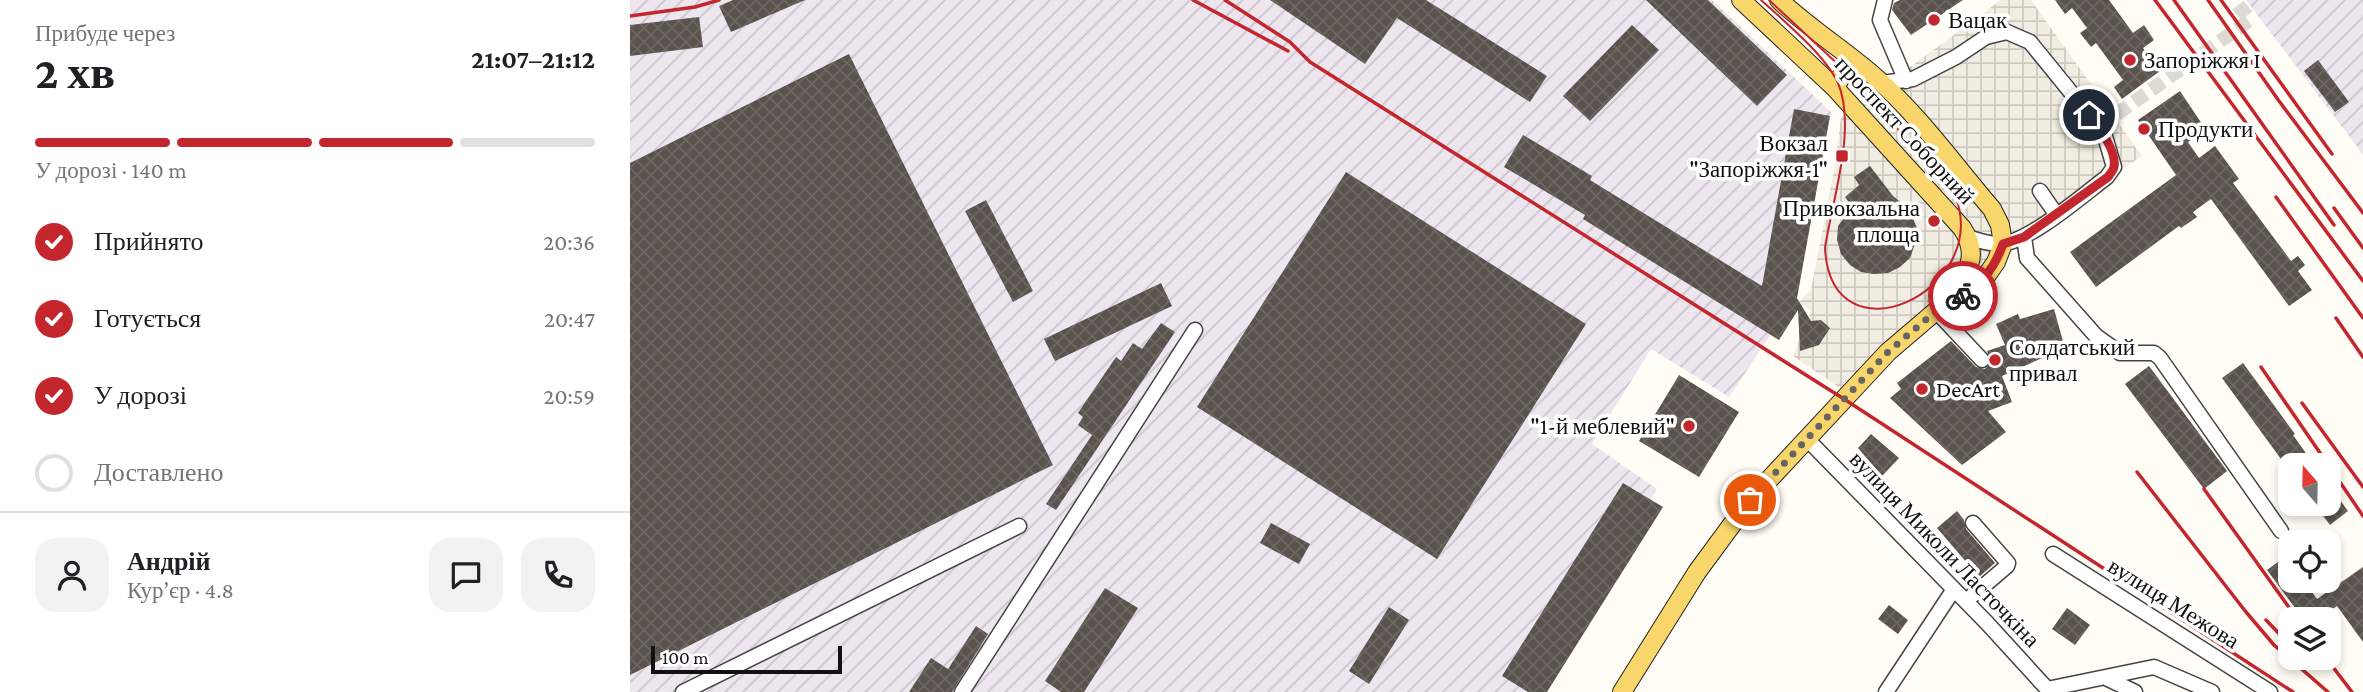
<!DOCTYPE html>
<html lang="uk">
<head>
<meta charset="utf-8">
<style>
  :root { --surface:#fff; --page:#f2f2f2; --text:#202124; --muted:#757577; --line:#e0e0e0; --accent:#c4262e }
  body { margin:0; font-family:"Crimson Pro",serif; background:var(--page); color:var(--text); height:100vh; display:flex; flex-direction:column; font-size:26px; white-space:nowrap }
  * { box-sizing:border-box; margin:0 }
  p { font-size:23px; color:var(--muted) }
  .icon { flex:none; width:38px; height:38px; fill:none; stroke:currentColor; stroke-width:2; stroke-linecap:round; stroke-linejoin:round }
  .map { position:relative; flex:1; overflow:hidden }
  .drawer { display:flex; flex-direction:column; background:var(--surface); width:630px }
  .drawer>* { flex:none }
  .needle { width:46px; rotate:340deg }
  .controls { position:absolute; left:1648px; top:453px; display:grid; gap:14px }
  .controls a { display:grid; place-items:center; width:63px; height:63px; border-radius:14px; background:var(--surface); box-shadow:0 4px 10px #0003; font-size:35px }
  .scale { position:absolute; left:21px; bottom:18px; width:191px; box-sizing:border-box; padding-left:7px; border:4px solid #111; border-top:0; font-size:19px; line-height:24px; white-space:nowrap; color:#111; -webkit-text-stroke:5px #fff; paint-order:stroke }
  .pin { position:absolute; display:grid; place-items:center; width:60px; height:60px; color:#fff; margin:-30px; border:4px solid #fff; border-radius:50%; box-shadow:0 2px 7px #0007 }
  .courier { position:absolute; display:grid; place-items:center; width:70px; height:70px; margin:-35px; border:5px solid #c4262e; border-radius:50%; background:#fff; color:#222; box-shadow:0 2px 9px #0007 }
  .summary em { font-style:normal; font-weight:700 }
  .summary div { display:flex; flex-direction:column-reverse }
  .summary { display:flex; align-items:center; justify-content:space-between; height:119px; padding:0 35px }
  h1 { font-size:46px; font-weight:700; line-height:52px }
  .bar { display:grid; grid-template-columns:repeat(4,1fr); gap:10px 7px; align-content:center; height:84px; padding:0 35px }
  .bar i { height:9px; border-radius:5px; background:var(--line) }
  .bar .selected { background:var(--accent) }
  .bar p { grid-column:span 4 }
  .line { display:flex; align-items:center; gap:18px; padding:0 35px; border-top:2px solid var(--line) }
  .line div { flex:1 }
  .round { display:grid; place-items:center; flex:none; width:74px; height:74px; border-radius:21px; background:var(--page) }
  ol { padding:0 35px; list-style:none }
  li { display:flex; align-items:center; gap:21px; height:77px }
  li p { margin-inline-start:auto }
  li .icon { padding:7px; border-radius:50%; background:var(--accent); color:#fff; stroke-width:4 }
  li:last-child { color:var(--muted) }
  li i { width:38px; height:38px; border:4px solid var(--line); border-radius:50% }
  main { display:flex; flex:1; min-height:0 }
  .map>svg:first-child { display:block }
</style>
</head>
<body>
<main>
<section class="drawer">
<div class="summary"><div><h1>2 хв</h1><p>Прибуде через</p></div><em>21:07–21:12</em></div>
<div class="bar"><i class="selected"></i><i class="selected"></i><i class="selected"></i><i></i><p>У дорозі · 140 m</p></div>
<ol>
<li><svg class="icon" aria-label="check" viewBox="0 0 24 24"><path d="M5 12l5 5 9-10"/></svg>Прийнято<p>20:36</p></li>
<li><svg class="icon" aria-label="check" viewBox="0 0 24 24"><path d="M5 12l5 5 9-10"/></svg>Готується<p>20:47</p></li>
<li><svg class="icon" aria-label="check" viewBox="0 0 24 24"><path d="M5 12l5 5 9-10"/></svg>У дорозі<p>20:59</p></li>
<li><i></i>Доставлено</li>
</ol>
<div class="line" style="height:126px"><a class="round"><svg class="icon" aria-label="person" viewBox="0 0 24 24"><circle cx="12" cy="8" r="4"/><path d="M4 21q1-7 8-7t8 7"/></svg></a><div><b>Андрій</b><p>Кур’єр · 4.8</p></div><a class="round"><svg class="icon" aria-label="chat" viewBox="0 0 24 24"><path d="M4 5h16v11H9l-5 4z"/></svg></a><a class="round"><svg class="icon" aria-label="phone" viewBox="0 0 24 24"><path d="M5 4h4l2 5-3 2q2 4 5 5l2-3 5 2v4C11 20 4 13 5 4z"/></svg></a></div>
</section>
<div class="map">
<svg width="1733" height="692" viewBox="0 0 1733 692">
  <defs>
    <pattern id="industrial-furrows" width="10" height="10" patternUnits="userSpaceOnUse" patternTransform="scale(1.75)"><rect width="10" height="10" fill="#eee6ef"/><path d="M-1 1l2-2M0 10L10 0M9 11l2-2" fill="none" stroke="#cbc4cc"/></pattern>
    <pattern id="plaza-grid" width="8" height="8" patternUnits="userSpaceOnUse" patternTransform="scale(1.75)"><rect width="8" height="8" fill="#f1ede2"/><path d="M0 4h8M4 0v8" fill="none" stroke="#cecac1"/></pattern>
    <pattern id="building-cross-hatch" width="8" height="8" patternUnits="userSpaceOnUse" patternTransform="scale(1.75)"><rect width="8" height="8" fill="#5a524d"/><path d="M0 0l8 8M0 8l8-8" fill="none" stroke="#6d6662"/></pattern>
  </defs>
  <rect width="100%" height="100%" fill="#fffdf5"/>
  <path fill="url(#industrial-furrows)" d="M0,0h1082l119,112 -36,186 -66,99 -78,-48 -59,95 65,45 -127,203h-900z
    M1616,0h117v155l-14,-19z"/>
  <path fill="url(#plaza-grid)" d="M1371,0h30l111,156 -183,122 -119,110 -47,-32 18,-45 -12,-9 12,-12 24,-126 6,-46z"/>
  <path fill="url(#building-cross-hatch)" d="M103,0h72l-74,32 -12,-26z
    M640,0h156l121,76 -17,26 -133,-84 -32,46z
    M1016,0h62l79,75 -30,31z
    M1270,0h63l-52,35 -19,-25 2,-7z
    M1425,0h54l24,33 11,-8 10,15 -11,8 17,23 -38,28 -8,-12 9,-7 -27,-37 -5,4 -11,-14 7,-5 -15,-20 -7,6z
    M69,17l4,30 -73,9v-31z
    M1002,25l27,25 -69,71 -27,-25z
    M219,54l204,411 -423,210v-512z
    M1688,60l31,42 -14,10 -31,-41z
    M1550,91l24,36v4l-16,11 11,16 16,-12 24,33 -6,4 58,78 7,-5 7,9 -7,6 14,19 -23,16 -78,-107 -18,13 4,5 -16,11 -2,-2 -83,61 -26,-35 106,-77 -38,-55z
    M1164,109l36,7 -33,182 14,23 10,-1 9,8 -11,17 -19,6 -2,-41 -19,30 -196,-121 2,-4 -81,-48 19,-32 69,41 -2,4 172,106z
    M1240,166l23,30 16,13 8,19v10l-7,20 -10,9 -12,6 -14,1 -13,-2 -11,-7 -9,-11 -4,-14 1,-14 6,-8 -2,-3 10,-8 -7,-10 14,-12 -5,-8z
    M716,172l240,152 -149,235 -240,-152z
    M356,200l47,91 -20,11 -48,-91z
    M531,283l11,23 -117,55 -11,-22z
    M1424,309l12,43 -26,7 -38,17 10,26 -24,9 18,21 -44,33 -72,-67 11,-9 -4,-6 54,-42 25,26 9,2 6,-7 -4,-11 18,-6 -9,-21 22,-10 2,5z
    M531,323l14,9 -119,178 -10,-6 46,-69 -14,-10 5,-8 -5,-4 38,-56 5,4 12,-18 9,6z
    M1613,363l52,71 -2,1 22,31h-29l-64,-88z
    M1519,366l78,105 -23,18 -79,-105z
    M1049,375l60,37 -40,65 -60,-36z
    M1241,434l28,24 -17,18 -24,-28z
    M993,483l40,24 -116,185h-19l-26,-16z
    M1699,485l19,26 -18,14 -16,-21h15z
    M1327,511l7,9 2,9 29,34 -16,14 -42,-49z
    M641,523l39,21 -11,20 -39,-21z
    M1656,556l5,7v18h13l13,18 46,-32v75l-26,-36 -20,14h-13l-37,-50z
    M475,588l33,20 -54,84h-23l-16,-11z
    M1259,605l19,15 -10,14 -20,-15z
    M759,607l20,13 -40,64 -20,-13z
    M1437,608l23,17 -15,20 -23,-16z
    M346,626l12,8 -36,58h-43l22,-34 17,11z"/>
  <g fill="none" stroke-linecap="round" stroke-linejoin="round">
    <path stroke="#dbdad3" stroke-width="14" stroke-dasharray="14 7" stroke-linecap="butt" d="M1487,114l133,-94 -16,-20"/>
    <g stroke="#444" stroke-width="17">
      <path id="minor" d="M1255,0l-5,20 26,61
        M1251,83l32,-4 43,-22 30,-20 21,-5 23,10 74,91 10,34 -7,10c-24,18 -79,66 -107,67 -12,0 -21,-3 -32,-7
        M1410,191l16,23
        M1394,237l3,21 69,78 24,17h34l6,5 121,173
        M1306,311l46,49
        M1177,439l180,184 63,69
        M1423,554l217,138
        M1336,601l41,-35 1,-3 -35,-40
        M1476,678l29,14
        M1417,689l107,-22 58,25
        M53,692l336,-166
        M332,692l233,-362
        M1256,692l68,-103"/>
    </g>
    <g stroke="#222" stroke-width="20">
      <path id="major" d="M1111,0l94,88 127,140c21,32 1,50 -19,75
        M1205,88l7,-13 16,-10
        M992,692l75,-120 53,-72 138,-148 48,-41 31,-16 17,-16 12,-17 7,-18 -3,-19 -8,-16c-37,-43 -74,-95 -117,-132 -31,-27 -66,-49 -96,-77"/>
    </g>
    <use href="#minor" stroke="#fff" stroke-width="14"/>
    <use href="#major" stroke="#f9d66b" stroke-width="18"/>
    <path stroke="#c4262e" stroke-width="2" d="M1131,0c23,21 64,55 77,83 19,45 -6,118 -13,165 6,118 168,44 130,-53l-98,-113 -88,-82"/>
    <path stroke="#c4262e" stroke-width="3.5" d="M563,0l95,51
      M595,0l65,42 20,20 534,337 449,293
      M1525,0l208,281
      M1544,0l160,225
      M1578,0l71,101 84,112
      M1591,0l111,154
      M0,16l65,-9 24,-7
      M1646,197l87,121
      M1704,208l29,40
      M1706,318l27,39
      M1631,367l68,99
      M1672,403l61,84
      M1699,466l34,50
      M1507,472l109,140 28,33 54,47
      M1574,489l94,131
      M1636,620l25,26
      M1696,658l26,34"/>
  </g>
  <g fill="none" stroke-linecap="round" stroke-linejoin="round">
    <path stroke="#646461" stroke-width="7" stroke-dasharray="0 12.6" d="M1120,500l138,-148 48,-41 27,-15"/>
    <path stroke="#c4262e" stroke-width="9" d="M1333,296c20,-13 32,-29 40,-52l21,-7 84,-60c2,-3 5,-6 6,-10 3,-16 -16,-41 -25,-52"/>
  </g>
  <g fill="#c4262e" stroke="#fff" stroke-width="2.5">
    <circle cx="1304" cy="20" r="7"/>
    <circle cx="1500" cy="60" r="7"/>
    <circle cx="1514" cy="129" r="7"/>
    <rect x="1205" y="149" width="14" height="14" rx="3.5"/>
    <circle cx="1304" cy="221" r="7"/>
    <circle cx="1365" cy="360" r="7"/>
    <circle cx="1292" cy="389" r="7"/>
    <circle cx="1059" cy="426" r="7"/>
  </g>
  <g text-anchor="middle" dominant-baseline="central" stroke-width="7" stroke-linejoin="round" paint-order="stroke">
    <g font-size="23" fill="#111" stroke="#fff" text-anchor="start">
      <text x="1318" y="20">Вацак</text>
      <text x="1514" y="60">Запорiжжя I</text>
      <text x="1528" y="129">Продукти</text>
      <text x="1198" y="143" text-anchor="end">Вокзал<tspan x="1198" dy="26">"Запоріжжя-1"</tspan></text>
      <text x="1290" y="208" text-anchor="end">Привокзальна<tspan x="1290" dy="26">площа</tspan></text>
      <text x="1379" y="347">Солдатський<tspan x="1379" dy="26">привал</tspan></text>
      <text x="1306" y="389">DecArt</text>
      <text x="1045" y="426" text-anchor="end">"1-й меблевий"</text>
    </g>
    <g font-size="23" fill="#111" stroke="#fff">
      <text transform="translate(1275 130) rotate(47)">проспект Соборний</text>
      <text transform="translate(1315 549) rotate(46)">вулиця Миколи Ласточкіна</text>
      <text transform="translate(1544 603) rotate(32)">вулиця Межова</text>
    </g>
  </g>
</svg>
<div class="controls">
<a><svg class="needle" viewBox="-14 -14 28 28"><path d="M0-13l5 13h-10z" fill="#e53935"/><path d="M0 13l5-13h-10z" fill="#757577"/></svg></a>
<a><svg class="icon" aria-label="locate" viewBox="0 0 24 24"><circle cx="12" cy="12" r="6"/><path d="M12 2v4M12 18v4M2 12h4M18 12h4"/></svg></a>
<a><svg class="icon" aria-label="layers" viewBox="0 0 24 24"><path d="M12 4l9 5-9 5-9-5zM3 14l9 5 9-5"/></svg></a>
</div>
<div class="scale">100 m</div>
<div class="pin" style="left:1120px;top:500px;background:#ea580c"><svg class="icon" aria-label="bag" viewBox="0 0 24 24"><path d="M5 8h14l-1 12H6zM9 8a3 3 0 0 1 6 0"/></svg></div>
<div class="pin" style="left:1459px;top:115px;background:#1f2937"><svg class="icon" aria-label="home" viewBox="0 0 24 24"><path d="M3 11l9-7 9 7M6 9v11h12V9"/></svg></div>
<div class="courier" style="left:1333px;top:296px"><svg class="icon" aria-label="bike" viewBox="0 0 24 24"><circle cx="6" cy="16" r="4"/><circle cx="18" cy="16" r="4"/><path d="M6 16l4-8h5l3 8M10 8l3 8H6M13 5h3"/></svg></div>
</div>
</main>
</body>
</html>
